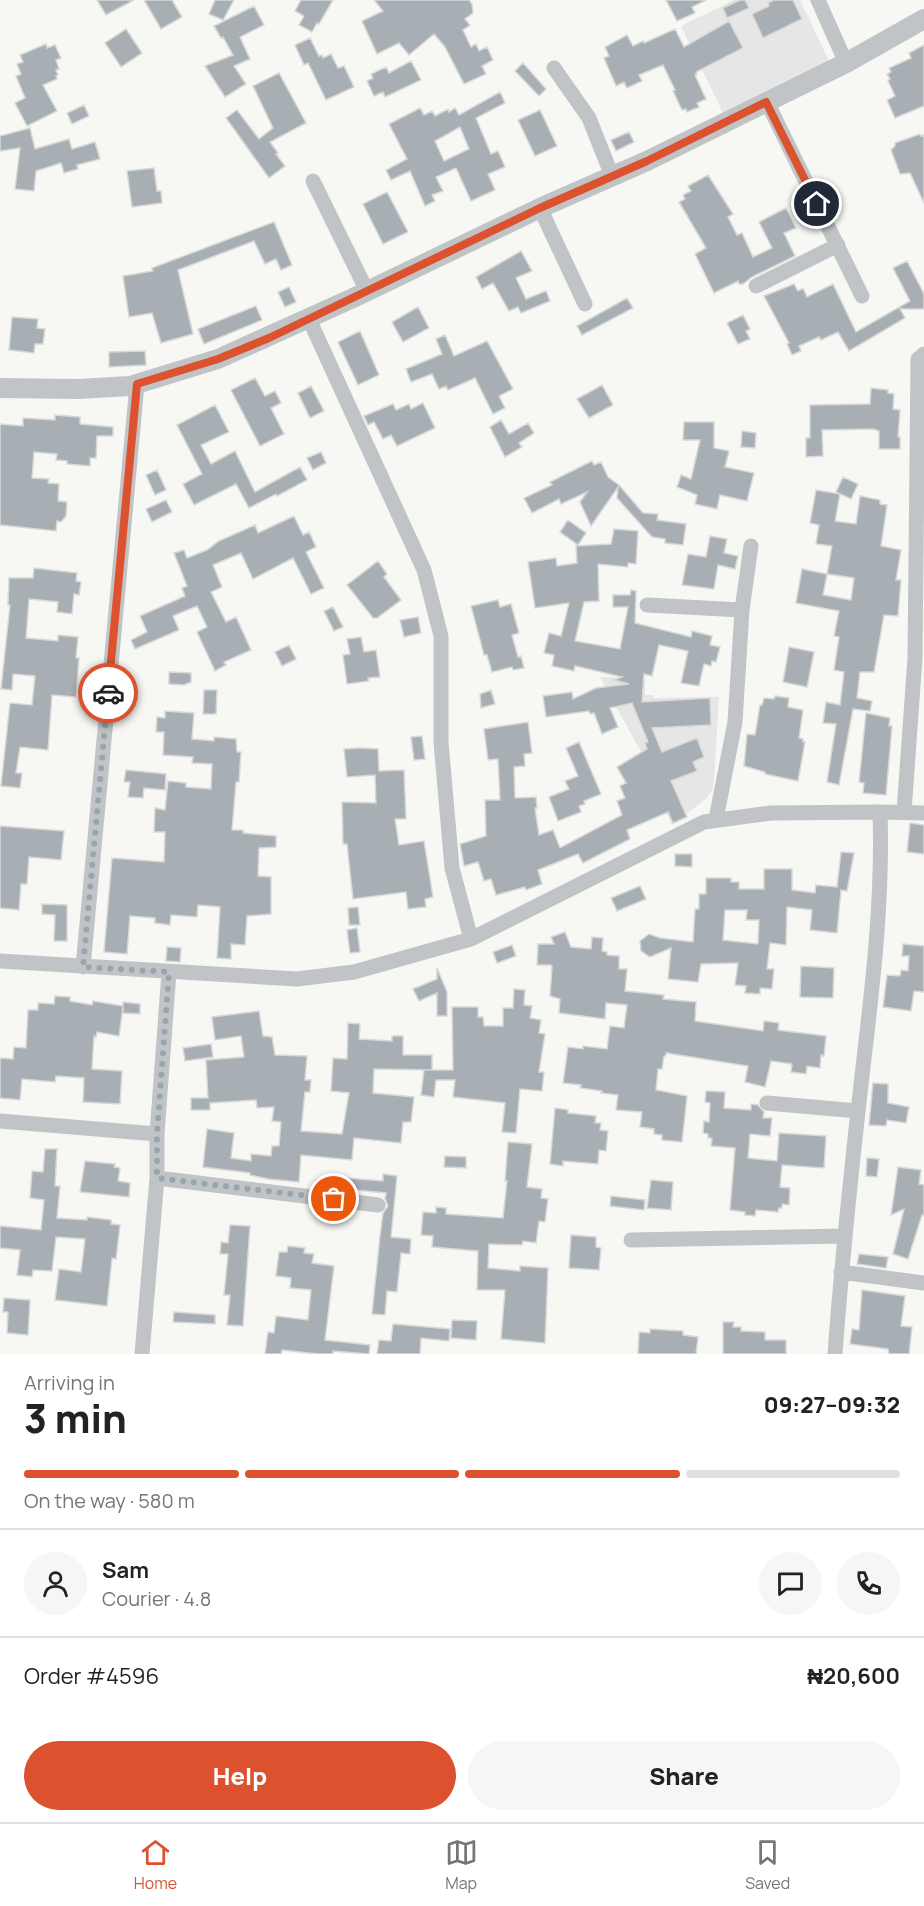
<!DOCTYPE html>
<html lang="en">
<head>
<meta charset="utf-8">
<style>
  :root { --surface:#fff; --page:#f6f6f6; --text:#222; --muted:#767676; --line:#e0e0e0; --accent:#dc522f }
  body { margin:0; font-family:Manrope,sans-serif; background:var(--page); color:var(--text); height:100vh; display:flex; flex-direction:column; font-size:22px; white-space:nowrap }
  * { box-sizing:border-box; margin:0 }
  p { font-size:20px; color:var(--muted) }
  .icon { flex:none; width:33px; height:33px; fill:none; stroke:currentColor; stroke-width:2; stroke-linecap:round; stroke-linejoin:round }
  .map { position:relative; height:1354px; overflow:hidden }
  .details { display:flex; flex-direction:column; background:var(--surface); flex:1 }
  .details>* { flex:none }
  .pin { position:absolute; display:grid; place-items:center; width:51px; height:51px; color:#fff; margin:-26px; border:3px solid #fff; border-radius:50%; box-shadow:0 2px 6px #0007 }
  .courier { position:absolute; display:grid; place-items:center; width:60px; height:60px; margin:-30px; border:4px solid #dc522f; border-radius:50%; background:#fff; color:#222; box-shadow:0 2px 8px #0007 }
  .overview em { font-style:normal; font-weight:800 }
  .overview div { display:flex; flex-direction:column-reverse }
  .overview { display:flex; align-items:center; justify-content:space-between; height:102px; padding:0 24px }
  h1 { font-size:39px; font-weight:800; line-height:45px }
  .bar { display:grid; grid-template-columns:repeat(4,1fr); gap:9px 6px; align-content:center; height:72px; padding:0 24px }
  .bar i { height:8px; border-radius:4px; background:var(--line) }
  .bar .selected { background:var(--accent) }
  .bar p { grid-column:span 4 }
  .line { display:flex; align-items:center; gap:15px; padding:0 24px; border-top:2px solid var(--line) }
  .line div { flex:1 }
  .round { display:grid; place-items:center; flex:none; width:63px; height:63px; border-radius:32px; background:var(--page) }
  .button { display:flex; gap:12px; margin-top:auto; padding:12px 24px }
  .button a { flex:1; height:69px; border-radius:36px; background:var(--accent); color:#fff; font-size:24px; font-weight:800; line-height:69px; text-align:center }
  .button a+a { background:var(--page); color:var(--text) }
  .menu { display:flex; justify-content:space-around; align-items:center; height:84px; border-top:2px solid var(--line); background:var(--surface); font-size:16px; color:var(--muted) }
  .menu a { display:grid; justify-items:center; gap:3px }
  .menu .selected { color:var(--accent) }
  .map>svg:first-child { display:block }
</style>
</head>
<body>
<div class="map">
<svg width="924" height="1354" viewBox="0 0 924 1354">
  <rect width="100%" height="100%" fill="#f7f7f4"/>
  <path fill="#e5e6e5" d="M734,0h66l30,63 -106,52 -43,-89z
    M600,677l45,2v16h9v3l65,-1 -5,83 -2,11 -5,7 -35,27 -31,-73z"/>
  <path fill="#a7afb5" stroke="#d8d8d6" stroke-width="1.5" fill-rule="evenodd" d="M97,0h37l-28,15z
    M144,0h28l10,17 -21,12z
    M215,0h19l-11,20 -14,-6z
    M301,0h32l-14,24 -2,-1 -5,9 -13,-7 5,-9 -9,-5z
    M374,0h95l3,4 1,9 -8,6 5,6 -7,5 8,17 5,-3 3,7 8,-4 6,13 -11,6 4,8 -22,10 -19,-37 -11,-13 -25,21 -10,-12 -22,11 -15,-33 21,-10z
    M666,0h40l-14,7 3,6 -18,8z
    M740,0h5l4,8 -22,10 -4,-10z
    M774,0h19l9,19 -39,19 -11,-24 17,-8 -1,-3z
    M254,6l10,19 -24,12 10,22 -16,7 12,18 -21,13 -20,-31 28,-11 -10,-18 -2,1 -7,-12z
    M729,21l14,27 -47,24 1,2 -2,1 11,24 -9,4 2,4 -12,5 -1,-3 -4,1 -9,-19 2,-1 -12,-25 -24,10 3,6 -15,7 -3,-6 -8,4 -12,-28 5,-2 -4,-9 22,-12 6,11 10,-5 1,2 31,-14 9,18z
    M126,29l16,24 -21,14 -16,-24z
    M310,38l9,18 3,-1 1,3 8,-4 7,14 6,-2 10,21 -28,13 -18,-37 -4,2 -9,-20z
    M46,44l1,4 8,-3 6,13 -5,2 3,9 -3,1 2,5 -2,1 1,3 -14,6 14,26 -30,15 -12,-23 10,-5 -9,-22 5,-2 -4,-10 6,-2 -3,-7z
    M924,45v61l-29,12 -8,-18 8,-4 -7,-15 2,-2 -3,-5 4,-2 -2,-4 22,-10 -2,-5z
    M411,61l10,19 -36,17 -2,-5 -9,4 -7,-15 6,-3 -2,-4 15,-7 3,6z
    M523,63l23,26 -7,7 -24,-25z
    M279,73l27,50 -36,19 8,11 -2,1 9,12 -16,12 -43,-60 11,-8 22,29 14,-11 -20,-42z
    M500,92l5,11 -29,15 15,36 7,-3 7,16 -17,7 7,16 -24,11 -15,-33 -20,9 7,14 -11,4 3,6 -10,5 -15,-35 -19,9 -5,-10 21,-11 -18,-35 31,-16 4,7 8,-4 3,5 13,-7 1,3 6,-4 4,7zM460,127l9,22 -25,12 -9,-20z
    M84,105l5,11 -17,8 -5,-11z
    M540,110l17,36 -22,10 -17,-36z
    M30,128l5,21 34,-10 3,10 23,-7 5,17 -23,6 1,4 -14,4 -3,-10 -25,8 -2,20 -19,-2 5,-41 -20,3v-15z
    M629,132l5,10 -18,9 -5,-11z
    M920,134l1,2 3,-1v68l-14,-30 -10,1 -9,-24 4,-4v-3z
    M154,168l3,23h4l1,12 -30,4 -5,-36z
    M708,175l25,39 -5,3 9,18 5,-2 11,24 19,-9 -13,-26 27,-14 10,20 -12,5 11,23 -43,21 -9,7h-4l-1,-3 -24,12 -19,-39 11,-6 -27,-46 6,-3 -2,-4 8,-4 -3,-5z
    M387,192l21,40 -25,12 -20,-40z
    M274,222l18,43 -11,5 -5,-11 -11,5 -11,-23 -76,29 15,64 -32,9 -9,-30 -23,4 -6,-41 30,-5 -1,-3z
    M521,251l11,20 -16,7 10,21 20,-8 4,10 -29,12 -3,-6 -9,4 -16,-28 -11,6 -6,-12z
    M907,261l17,33v15h-24l5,9 -56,33 -11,-19 -17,8 -2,-3 -20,9 2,5 -9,4 -5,-11 2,-1 -25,-47 30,-12 4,7 5,-3 4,9 26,-13 23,48 54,-31 -17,-33z
    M289,287l7,15 -11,5 -7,-15z
    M627,298l6,10 -51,27 -5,-9z
    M256,306l6,14 -58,24 -6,-15z
    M418,307l11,21 -26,14 -11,-20z
    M743,315l7,14 -4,2 4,8 -12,5 -11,-21z
    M12,317l26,2 -1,9 8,1 -2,15h-8l-1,9 -25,-3z
    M360,331l19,44 -21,10 -20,-43z
    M445,335l9,21 33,-15 26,48 -14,7 6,12 -12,6 -18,-36 -27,12 -2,-4 -7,3 -7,-15 -21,8 -5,-13 36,-15 -6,-15z
    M145,351l1,14 -37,2v-15z
    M255,378l10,18 10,-5 6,12 -10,5 13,26 -24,12 -29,-56z
    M602,385l11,20 -24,13 -12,-19z
    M311,386l13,25 -14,7 -12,-25z
    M871,388l17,2v3l6,1 -1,15 7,1 -2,27h2v12h-21v-18l-6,-2 -51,1 1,26 -17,1v-19h4v-33l60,-1z
    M423,403l12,25 -38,18 -6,-11 -8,4 -9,-17 -6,3 -4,-9 29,-12 3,6 13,-6 2,5z
    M215,405l14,27 -28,13 10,19 24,-13 20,41 45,-25 7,13 -30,16 -1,-2 -27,14 -13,-24 -42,21 -11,-21 19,-10 -25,-49z
    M55,415l25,2v7l33,3v9h-16l-1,22h-6v8l-23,-2v-3l-11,-1 1,-6 -23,-2 -2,26 17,1 -1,4 11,1 -1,17 9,1 -1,14 -5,6 -4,-1 -1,10 -56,-6v-101l23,2v-8l32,2z
    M501,420l8,14 19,-11 6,10 -15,10 3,4 -17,10 -15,-30z
    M684,422h30v26l15,3 -4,16 29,6 -7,28 -27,-6 -3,14 -22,-5 2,-9 -20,-8 4,-12 10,4 9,-39h-17z
    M742,431l14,2 -1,15 -14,-1z
    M321,452l5,11 -13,7 -6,-12z
    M592,461l2,4 7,-3 7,15 11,8 24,28 15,1 -1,6 29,4 -3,21 -18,-2v-4l-13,-2 -35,-39 1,-11 -27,39 -11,-24 7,-10 -26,12 -2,-5 -27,14 -8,-15 28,-13 -2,-3z
    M157,470l9,20 -11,5 -9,-20z
    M843,477l15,7 -7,15 -15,-7z
    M816,490l24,4 -5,27 21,3 4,-28 20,4v4l7,1 -6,41 20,4 -5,30h5l-3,36 -14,-1 -10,57h-14l-3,26 15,3 -2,10 -17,-2 -14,76 -12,-3 9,-58 -13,-1 3,-21 14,3 4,-33 -10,-2 5,-33 -5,-1 5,-25 -43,-8 6,-34 25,5 -4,21 28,5 3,-22 -27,-4 5,-28 -16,-2 3,-19 -9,-2z
    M166,500l6,12 -20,10 -6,-13z
    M294,516l9,19 6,-3 7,15 -10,5 18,36 -13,6 -18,-36 -40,21 -12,-26 -28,12 9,22 -11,5 15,30 10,-5 15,33 -27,12 2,3 -11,6 -18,-39 10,-5 -10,-21 -24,10 6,14 -44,19 -4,-9 16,-8 -7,-16 45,-20 -3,-8 5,-2 -13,-33 10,-3 3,8 20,-8 12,-9 36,-16 3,8z
    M568,520l18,13 -8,12 -18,-13z
    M614,529l24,2 -2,33 -8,-1v4l-30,-3 1,37 -15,1 -9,39 45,8 8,-42h-15v-12h17l1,-5 5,1 -1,32 56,14 1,-6 20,5 -2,9 10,2 -4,15 -4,-1 -1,5 -7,-2 -5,22 -18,-3 7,-32 -29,-6 -7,31 -8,-2 -2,28 68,-4 1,27 -59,3 10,24 35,-14 7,19 -11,5 4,9 -26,10 16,36 -14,6 -5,-11 -41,18 3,9 -47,24 -5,-9 -40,16 4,14 -16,6 -1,-3 -29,8 -5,-16 -7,2 -6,-19 -14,4 -4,-22 26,-8 -1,-36h15l-2,-41 -10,1 -4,-31 44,-7 4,31 -8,1 1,12 -11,1 1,31 21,-1 1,11h-2l4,27 14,-5 7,18 62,-33 -5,-14 8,-3 -5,-12 6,-3 -9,-16 30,-18 -2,-6 3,-1 -16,-39 -22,5 8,19 -16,7 -8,-21 -4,1 -1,-3 -43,6 -3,-21 29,-4 1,7 23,-11 33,-4 -15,-4 8,-3 -47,-11 -1,5 -22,-5 2,-11 -10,-2 5,-20 12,3 8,-33 -34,5 -7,-46 28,-4 1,8 20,-3 -1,-17 35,-2z
    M710,536l17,3 -3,14 14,3 -3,13 -17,-4 -4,24 -32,-4 6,-31 18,3z
    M378,561l9,13 -3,3 17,23 -24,18h-4l-26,-33z
    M34,568l43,5 -1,8 5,1 -2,13 -5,-1 -2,20 -15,-2 1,-10 -29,-3 -3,39 32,3v-6l20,2 -2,21h3l-3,39 -24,-2 -4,55 -28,-3 -4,26h6l-2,15 -19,-2 9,-83 22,2 3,-29 -22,-2 -1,16 -11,-1 9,-84h-2l1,-27h24z
    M498,600l2,7 11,-3 8,29 -7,2 6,22 3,-1 3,12 -11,2 -1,-3 -20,5 -5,-17h-3l-13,-49z
    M333,607l10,20 -9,4 -10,-20z
    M418,617l3,16 -17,4 -4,-17z
    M361,637l3,15 12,-2 4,27 -12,1 1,3 -22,3 -4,-29 7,-1 -3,-15z
    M289,645l7,14 -14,7 -7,-14z
    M789,647l25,5 -7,35 -24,-5z
    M169,672l22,1v9l-7,3 -15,-1z
    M204,690h13l-1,24h-13z
    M491,690l4,14 -14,4 -1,-14z
    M775,696l14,2 -1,9 15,3 -4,28 4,1v3h2l-7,39 -33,-7v-2l-21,-6 3,-32 8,1 5,-30h2l2,-7 10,1z
    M165,711l29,2 -2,26 22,2v-4l22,2 1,13h4l-2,30h-3l-4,48h11v3l33,3v11l-17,1 -1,28 13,1v37l-24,2 -2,29 -14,-1v15l-14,-1 3,-51 -22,-2 -1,12 -26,-2 -1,10 -15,-2v-5l-25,-2 -3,38 -23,-2 8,-94 52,4 1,-30h-11l1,-24 10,2 3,-29 18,2v4l25,2 1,-25 -20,-1 1,-6 -30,-2 1,-23h-8l1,-15 8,1z
    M866,713l24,5 -1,8h3l-6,69 -23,-2 1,-10 -5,-1z
    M422,736l3,23 -11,1 -3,-23z
    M579,742l22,52 -17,7 1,3 -6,2 2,6 -23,9 -9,-24 20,-8 -4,-8 13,-5 -12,-28z
    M360,748l18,1 1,22 25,-1 2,49h-11l4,26 25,-4 9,56 -8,2 1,8 -18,2 -2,-17 -53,7 -6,-55h-4l-1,-42 34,1 -1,-28 -28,2 -3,-28z
    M126,770l40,4 -1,16 -21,-2 -1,10 -15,-1 2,-15h-6z
    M910,823l14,2v29l-17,-2z
    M0,826l64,5 -3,29 -32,-3 -2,27h-6l-2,26 -19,-2z
    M841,852l13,1 -7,38 -6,-1 -4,43 -27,-3 2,-20 -25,-3 -1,38 -16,-2 -3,26h7l-2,20 -12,-1v6l-15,-1 1,-7 -11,-1 3,-22 -37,1 -3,18 -30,-3 3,-31 -21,9 -9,-6 -1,-10 9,-7 11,4 33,4 2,-33h4v-15h7v-16h25v4h8v7h25v-20h28v21l23,3 1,-8 21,2zM725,910h22l-1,10h13l-1,24 -35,-4z
    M675,854h17v13l-17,-1z
    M640,886l6,13 -29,12 -6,-13z
    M42,904l25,1v36h-13l1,-26 -13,-1z
    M358,907l2,18h-11l-1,-17z
    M357,928l3,24 -10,1 -3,-23z
    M565,932l6,15 20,2 1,-12 11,1 -1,13 5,1v3l12,1v13h8l-2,22 39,4 -1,4 33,3 -1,19 68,10 1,-10 15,2 -1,7 48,6 -2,20 -3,-1 -1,13 -13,-2 -1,8 -15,-2 1,-8 -21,-3 -6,26 -20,-5 3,-16 -82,-13v3h-2l-2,13h-4l-2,21 31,6 -5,46 -20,-2v-5l-8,-1v-5l-14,-2 2,-15 -26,-2 2,-15 -17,-2 1,-2 -22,-3 1,-3 -18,-2 5,-36 15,2v-3l24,3 3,-23 14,2 3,-23 -21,-2 -1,16 -46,-6 1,-14 -10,-3 2,-29 -1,-2h-14l1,-21h16l-3,-7z
    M903,944l21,2v46l-10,-1 -3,20 -28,-4 4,-32 13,1 1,-6 7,1 1,-15h-7z
    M512,945l4,11 -19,7 -4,-11z
    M167,947l14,1 -1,14 -14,-1z
    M801,966l33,2 -1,30 -33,-1z
    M437,968l10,24v24h-10v-23l-18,8 -6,-12 24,-10z
    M514,989l11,1 -1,15 8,1 -2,12 11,2 -2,13 6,1 -6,38h5l-2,19 -22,-2 -4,44 -14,-1 3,-29 -52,-6 2,-17h-19l-2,17 -13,-2 3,-25h29l-1,-63h26v10h5l1,9h19v-18h10z
    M55,996l15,1v4l22,4 1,-4 30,5v-4l17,2v10l-17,-1v-6l-4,29 -22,-4 -1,5 -2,-1 -2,33 30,2 -2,33 -37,-2 1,-24 -28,-2 -1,6 -33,-3 -2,21 -20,-2v-40l13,1 1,-12 12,1 2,-38h10v-7l16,1z
    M259,1011l4,25 9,1 3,18 32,1 -2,24h6l-1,12h-5l-4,39 41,3 7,-41 -18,-2 2,-33 14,1 1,-36 12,1 -1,15 33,2v-5h11v19h29v15l-58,-1 -1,24 41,4 -3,25h-8l-2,21 -47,-5 -2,22 -51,-5 -2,27 -31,-3 -18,-4v-2l-47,-6 4,-38 27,4 -3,25 20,3v-7l20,2 1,-10h7l2,-24 -9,-1 2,-14 -17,1 -1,-8 -46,3v7h-19v-12h17l-2,-38 38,-3 -3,-21 -26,4 -3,-23z
    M211,1044l2,13 -28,4 -2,-13z
    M873,1083l15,1v19l21,4 -3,16 -19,-3 -1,6 -17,-1z
    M706,1091l19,1 -1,16 27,2v-6l7,1 6,7 -1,6h9l-2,18 -20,-2 -2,24 29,3 2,-28 47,3 -2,32 -42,-3 -2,22 10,1 -1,17 -7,-1v4h-3l-1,4 -22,-2 -1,6 -10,-1v-3l-15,-2 5,-62 -24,-2 1,-8h-4v-4l-5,-1 1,-12 5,1 1,-19 -5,-1z
    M555,1108l13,2v3l28,3 -1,7h6l-1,7 8,1 -2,20 -7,-1 -1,14 -35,-3v5l-13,-2z
    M508,1142l24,2 -5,43 15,2 -1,9 7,1 -3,23 -6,-1 -3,22 -13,-2 -1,4 -33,-1 -1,24 32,3v-5l28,2 -3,75 -44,-4 4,-49h-28l1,-39 -46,-4 1,-11 -12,-1 2,-23 13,1v-6l10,1v6l57,4 4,-37h-2z
    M45,1149h12l-2,37h5l-3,32 30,2v-3l24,3v4l9,1 -4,34 -4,-1 -5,48 -52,-6 4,-31 22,3 4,-33 -29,-2 -4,34 -19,-1 -1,7 -15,-2 3,-25 -20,-2v-22l41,4 3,-30 -14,-2 2,-27 11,1z
    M445,1156l21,1v11l-22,-1z
    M867,1158l12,1 -2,18 -11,-1z
    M85,1161l30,3 -1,3 6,1 -2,13 12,2 -1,14 -49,-5z
    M898,1167l23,3 -2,14 5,1v31l-2,-1 -14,44 -15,-5 11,-45 -13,6z
    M383,1174l14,2 -6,61 20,2 -1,15 -9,-1 -4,39 -10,-1 -2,24 -13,-1 8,-78 3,-23 5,-7 -3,-7 1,-6 -40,-4 1,-11 36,3z
    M651,1180l22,2 -2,28 -24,-2z
    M611,1196l34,4 -1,10 -34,-4z
    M230,1225l20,1 -7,100 -16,-1 3,-30h-6l4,-41h-8l1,-12 7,1z
    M571,1235l25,2v10l5,1 -2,22 -30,-2z
    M288,1246l17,2 -1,5 10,1 -2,9 22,3 -9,74 45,5 -1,9 -36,-3v3h-15l-36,-4 -1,4h-16l3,-22 6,1 2,-17 32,4 3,-30 -21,-2 1,-10 -15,-2 3,-24h8z
    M859,1254l29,3 -2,11 -29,-4z
    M862,1290l43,6 -4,30 11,1 -3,27h-20l-1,-5 -38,-5 2,-15 7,1z
    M4,1298l26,2 -2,35 -21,-2 1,-21h-5z
    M174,1312l41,3v9l-42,-2z
    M452,1320l25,1 -1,19 -25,-2z
    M723,1322h11l-1,5h8v4l24,1v8h21v14h-63z
    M393,1324l57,5 -1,12 -28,-3 -1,16h-43l2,-14 12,1z
    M650,1329l33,2v4l15,2 -2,17h-58l1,-22 11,1z"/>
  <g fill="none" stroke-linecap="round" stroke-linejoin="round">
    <path stroke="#c0c4c7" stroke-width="15" d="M818,0l28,63
      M554,68l35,50 23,58
      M767,102l95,194
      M313,181l54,110
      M540,208l45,96
      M756,286l82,-41
      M309,319l115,251 17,66v106l11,126 19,71
      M647,605l95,5
      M880,812l44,1
      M904,812l11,-154 3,-299 6,-5
      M716,819l19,-97 7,-112 9,-64
      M0,961l297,18 57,-7 117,-33 233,-117 67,-9 109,-1c3,85 -7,171 -17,255 -11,96 -21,191 -28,287
      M83,967l54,-583
      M767,1103l91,8
      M0,1121l157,13
      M157,1178l221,27
      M631,1240l213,-4
      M841,1272l83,11
      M142,1354l15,-176v-44l12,-162"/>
    <path stroke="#c0c4c7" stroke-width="20" d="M0,388l78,1 52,-3 88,-27 135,-61 187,-90 107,-47 199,-98 78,-44"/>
  </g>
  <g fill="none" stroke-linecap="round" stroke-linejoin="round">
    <path stroke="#99a4ab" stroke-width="6" stroke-dasharray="0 10.8" d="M108,693l-25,274 86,5 -12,162v44l177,21"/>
    <path stroke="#dc522f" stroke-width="8" d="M108,693l29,-309 81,-25 51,-21 271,-130 107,-47 119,-59 51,102"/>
  </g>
</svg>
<div class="pin" style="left:334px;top:1199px;background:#ea580c"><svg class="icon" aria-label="bag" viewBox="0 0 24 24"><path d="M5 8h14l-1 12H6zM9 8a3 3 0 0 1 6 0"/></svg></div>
<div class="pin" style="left:817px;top:204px;background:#1f2937"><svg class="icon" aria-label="home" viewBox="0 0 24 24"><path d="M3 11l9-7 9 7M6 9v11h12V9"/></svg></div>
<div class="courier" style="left:108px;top:693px"><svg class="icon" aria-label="car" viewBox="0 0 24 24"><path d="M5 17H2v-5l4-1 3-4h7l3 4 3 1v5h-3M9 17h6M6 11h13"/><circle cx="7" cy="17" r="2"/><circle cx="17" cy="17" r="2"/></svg></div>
</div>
<section class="details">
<div class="overview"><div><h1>3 min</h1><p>Arriving in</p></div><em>09:27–09:32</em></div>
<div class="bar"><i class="selected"></i><i class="selected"></i><i class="selected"></i><i></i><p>On the way · 580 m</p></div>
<div class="line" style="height:108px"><a class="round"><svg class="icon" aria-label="person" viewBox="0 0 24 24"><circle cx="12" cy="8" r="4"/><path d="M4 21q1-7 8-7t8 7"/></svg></a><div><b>Sam</b><p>Courier · 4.8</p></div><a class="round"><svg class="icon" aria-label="chat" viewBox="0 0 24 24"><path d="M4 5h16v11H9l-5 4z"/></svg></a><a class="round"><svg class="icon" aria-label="phone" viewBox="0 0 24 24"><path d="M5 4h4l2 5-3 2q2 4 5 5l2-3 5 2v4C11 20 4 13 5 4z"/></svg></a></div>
<div class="line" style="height:78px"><div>Order #4596</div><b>₦20,600</b></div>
<div class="button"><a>Help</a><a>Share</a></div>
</section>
<nav class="menu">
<a class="selected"><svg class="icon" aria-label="home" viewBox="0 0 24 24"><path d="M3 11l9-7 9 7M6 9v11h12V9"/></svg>Home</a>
<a><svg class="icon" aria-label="map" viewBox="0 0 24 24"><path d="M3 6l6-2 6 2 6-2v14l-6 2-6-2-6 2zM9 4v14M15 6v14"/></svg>Map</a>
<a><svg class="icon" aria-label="saved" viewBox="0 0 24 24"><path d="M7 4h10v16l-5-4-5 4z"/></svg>Saved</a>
</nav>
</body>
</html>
